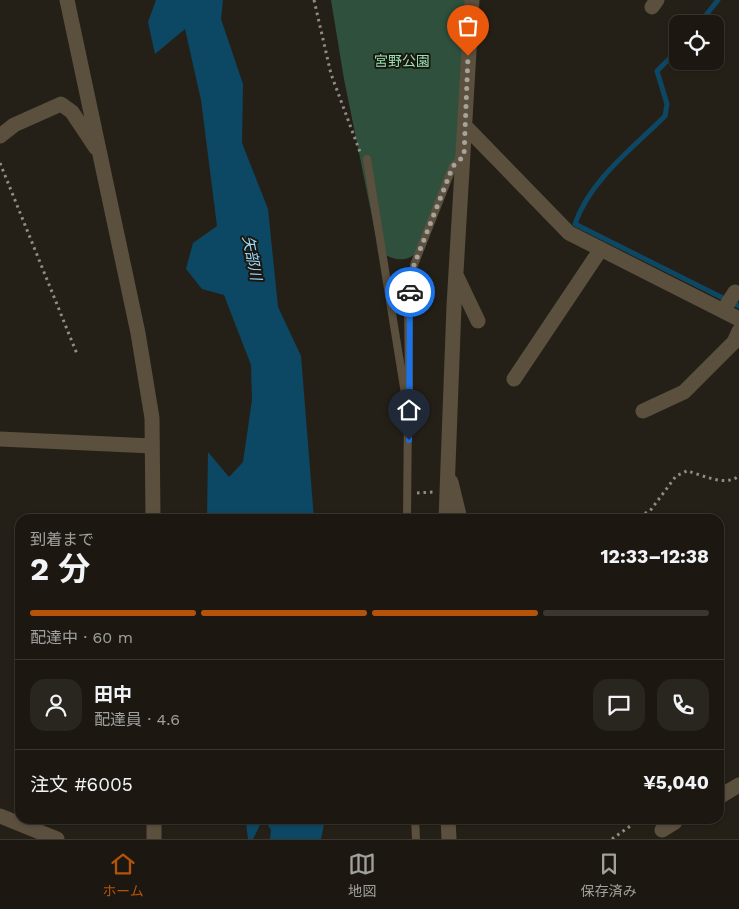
<!DOCTYPE html>
<html lang="ja">
<head>
<meta charset="utf-8">
<style>
  :root { --surface:#1c1811; --page:#29251f; --text:#f1f3f6; --muted:#a0a09f; --line:#3a3731; --accent:#b45309 }
  body { margin:0; font-family:"Work Sans","Noto Sans JP",sans-serif; background:var(--page); color:var(--text); height:100vh; display:flex; flex-direction:column; font-size:19px; white-space:nowrap }
  * { box-sizing:border-box; margin:0 }
  p { font-size:16px; color:var(--muted) }
  .icon { flex:none; width:28px; height:28px; fill:none; stroke:currentColor; stroke-width:2; stroke-linecap:round; stroke-linejoin:round }
  .map { position:relative; flex:1; overflow:hidden }
  .drawer { position:absolute; left:15px; top:514px; width:709px; height:310px; display:flex; flex-direction:column; background:var(--surface); border-radius:15px; box-shadow:0 1px 4px #0004,0 0 0 1px var(--line) }
  .drawer>* { flex:none }
  .controls { position:absolute; left:669px; top:15px; display:grid; gap:10px }
  .controls a { display:grid; place-items:center; width:55px; height:55px; border-radius:10px; background:var(--surface); box-shadow:0 1px 4px #0004,0 0 0 1px var(--line); font-size:25px }
  .pin { position:absolute; display:grid; place-items:center; width:42px; height:42px; color:#fff; margin:-51px -21px; border-radius:50% 50% 50% 0; rotate:-45deg; box-shadow:0 0 5px #0007 }
  .pin .icon { rotate:45deg }
  .courier { position:absolute; display:grid; place-items:center; width:50px; height:50px; margin:-25px; border:4px solid #1a73e8; border-radius:50%; background:#fff; color:#222; box-shadow:0 1px 6px #0007 }
  .overview em { font-style:normal; font-weight:700 }
  .overview div { display:flex; flex-direction:column-reverse }
  .overview { display:flex; align-items:center; justify-content:space-between; height:85px; padding:0 15px }
  h1 { font-size:32px; font-weight:700; line-height:38px }
  .bar { display:grid; grid-template-columns:repeat(4,1fr); gap:8px 5px; align-content:center; height:60px; padding:0 15px }
  .bar i { height:6px; border-radius:4px; background:var(--line) }
  .bar .active { background:var(--accent) }
  .bar p { grid-column:span 4 }
  .line { display:flex; align-items:center; gap:12px; padding:0 15px; border-top:1px solid var(--line) }
  .line div { flex:1 }
  .round { display:grid; place-items:center; flex:none; width:52px; height:52px; border-radius:15px; background:var(--page) }
  .menu { display:flex; justify-content:space-around; align-items:center; height:70px; border-top:1px solid var(--line); background:var(--surface); font-size:14px; color:var(--muted) }
  .menu a { display:grid; justify-items:center; gap:2px }
  .menu .active { color:var(--accent) }
  .map>svg:first-child { display:block }
</style>
</head>
<body>
<div class="map">
<svg width="739" height="839" viewBox="0 0 739 839">
  <rect width="100%" height="100%" fill="#252017"/>
  <path fill="#2f503d" d="M331,0h134l-9,169 -34,79c-13,15 -27,14 -43,3l-35,-172z"/>
  <path fill="#0c4863" d="M156,0h67l-2,19 22,65 -1,59 26,66 10,98 23,49 13,163h-107l1,-67 21,25 14,-15 9,-62 -1,-35 -27,-70 -22,-6 -16,-20 7,-26 24,-17 -16,-126 -16,-71 -30,25 -7,-32z
    M249,819h14l-10,20h-5l-2,-16z
    M264,819h61l-4,20h-51l1,-9z"/>
  <g fill="none" stroke-linecap="round" stroke-linejoin="round">
    <path stroke="#0c4863" stroke-width="5" d="M699,24l19,-24
      M678,50l-21,21 10,33 -2,12c-32,32 -76,65 -90,108l164,82"/>
    <path stroke="#908c84" stroke-width="3" stroke-dasharray="2.5 4" stroke-linecap="butt" d="M314,0l17,74 29,78
      M0,163l77,191
      M417,493l16,-1
      M633,519l17,-8 26,-35 11,-5c16,4 38,16 52,5
      M612,839l28,-20"/>
    <path stroke="#5b503d" stroke-width="8" d="M367,159l41,253 -1,107
      M409,389l-1,-88 6,-36 39,-99 9,-8
      M415,819l1,20"/>
    <path stroke="#5b503d" stroke-width="15" d="M67,0l71,333 14,85 1,101
      M652,7l5,-7
      M466,127l103,106 170,86
      M0,136l14,-11 47,-21 11,8 24,36
      M457,277l21,44
      M723,311l12,-19
      M514,379l87,-130
      M643,411l41,-19 50,-50 5,-11
      M0,439l152,7
      M451,482l9,37
      M446,519l8,-213 18,-306
      M719,797l20,-12
      M0,816l57,23
      M154,819v20
      M448,819l1,20
      M662,830l13,-8"/>
  </g>
  <g fill="none" stroke-linecap="round" stroke-linejoin="round">
    <path stroke="#a6a39c" stroke-width="5" stroke-dasharray="0 9" d="M410,292l4,-27 39,-99 11,-10 4,-100"/>
    <path stroke="#1a73e8" stroke-width="6" d="M409,440l1,-148"/>
  </g>
  <g text-anchor="middle" dominant-baseline="central" stroke-width="4" stroke-linejoin="round" paint-order="stroke">
    <g font-size="14" fill="#92e3b5" stroke="#1b160e">
      <text x="402" y="61">宮野公園</text>
    </g>
    <g font-size="15" font-style="italic" fill="#98d9fd" stroke="#1b160e">
      <text transform="translate(252 258) rotate(79)">矢部川</text>
    </g>
  </g>
</svg>
<div class="controls">
<a><svg class="icon" aria-label="locate" viewBox="0 0 24 24"><circle cx="12" cy="12" r="6"/><path d="M12 2v4M12 18v4M2 12h4M18 12h4"/></svg></a>
</div>
<div class="pin" style="left:468px;top:56px;background:#ea580c"><svg class="icon" aria-label="bag" viewBox="0 0 24 24"><path d="M5 8h14l-1 12H6zM9 8a3 3 0 0 1 6 0"/></svg></div>
<div class="pin" style="left:409px;top:440px;background:#1f2937"><svg class="icon" aria-label="home" viewBox="0 0 24 24"><path d="M3 11l9-7 9 7M6 9v11h12V9"/></svg></div>
<div class="courier" style="left:410px;top:292px"><svg class="icon" aria-label="car" viewBox="0 0 24 24"><path d="M5 17H2v-5l4-1 3-4h7l3 4 3 1v5h-3M9 17h6M6 11h13"/><circle cx="7" cy="17" r="2"/><circle cx="17" cy="17" r="2"/></svg></div>
<section class="drawer">
<div class="overview"><div><h1>2 分</h1><p>到着まで</p></div><em>12:33–12:38</em></div>
<div class="bar"><i class="active"></i><i class="active"></i><i class="active"></i><i></i><p>配達中 · 60 m</p></div>
<div class="line" style="height:90px"><a class="round"><svg class="icon" aria-label="person" viewBox="0 0 24 24"><circle cx="12" cy="8" r="4"/><path d="M4 21q1-7 8-7t8 7"/></svg></a><div><b>田中</b><p>配達員 · 4.6</p></div><a class="round"><svg class="icon" aria-label="chat" viewBox="0 0 24 24"><path d="M4 5h16v11H9l-5 4z"/></svg></a><a class="round"><svg class="icon" aria-label="phone" viewBox="0 0 24 24"><path d="M5 4h4l2 5-3 2q2 4 5 5l2-3 5 2v4C11 20 4 13 5 4z"/></svg></a></div>
<div class="line" style="height:65px"><div>注文 #6005</div><b>¥5,040</b></div>
</section>
</div>
<nav class="menu">
<a class="active"><svg class="icon" aria-label="home" viewBox="0 0 24 24"><path d="M3 11l9-7 9 7M6 9v11h12V9"/></svg>ホーム</a>
<a><svg class="icon" aria-label="map" viewBox="0 0 24 24"><path d="M3 6l6-2 6 2 6-2v14l-6 2-6-2-6 2zM9 4v14M15 6v14"/></svg>地図</a>
<a><svg class="icon" aria-label="saved" viewBox="0 0 24 24"><path d="M7 4h10v16l-5-4-5 4z"/></svg>保存済み</a>
</nav>
</body>
</html>
